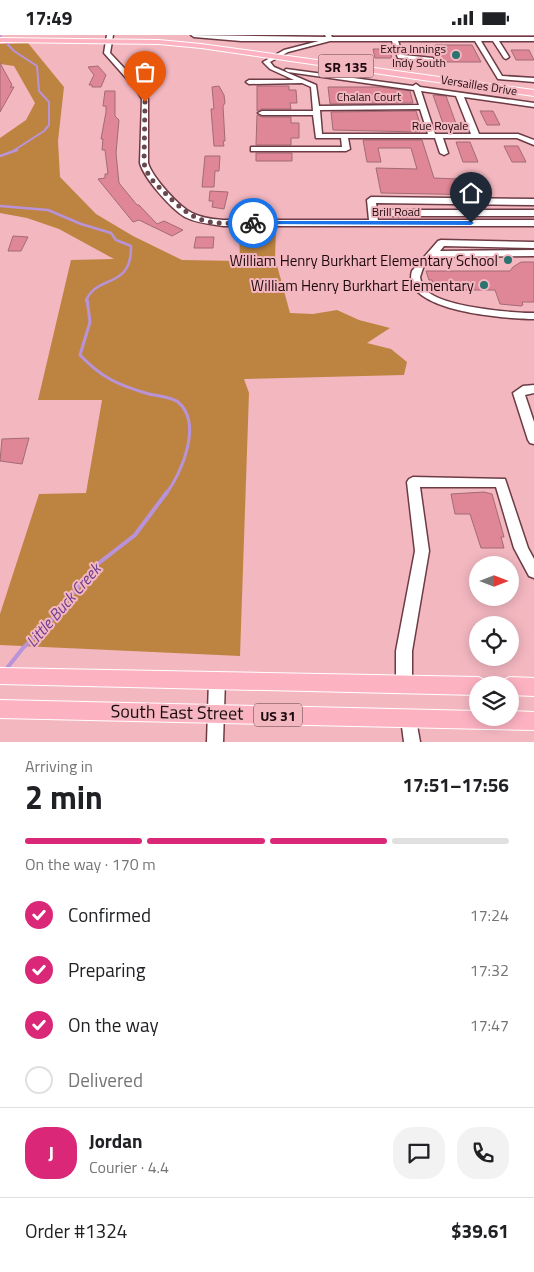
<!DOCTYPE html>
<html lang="en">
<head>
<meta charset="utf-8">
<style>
  :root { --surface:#fff; --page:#f2f2f2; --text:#202124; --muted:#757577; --line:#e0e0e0; --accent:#db2777 }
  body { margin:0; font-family:"Titillium Web",sans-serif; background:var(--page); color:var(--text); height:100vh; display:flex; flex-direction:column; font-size:19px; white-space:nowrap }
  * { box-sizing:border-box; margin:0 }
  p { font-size:16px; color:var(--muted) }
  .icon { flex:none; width:28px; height:28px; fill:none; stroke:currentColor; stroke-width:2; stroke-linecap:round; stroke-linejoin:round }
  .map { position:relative; height:707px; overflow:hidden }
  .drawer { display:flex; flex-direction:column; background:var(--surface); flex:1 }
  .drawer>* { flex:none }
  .needle { width:32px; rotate:90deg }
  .tools { position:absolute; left:469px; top:521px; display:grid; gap:10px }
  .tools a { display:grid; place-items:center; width:50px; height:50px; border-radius:50%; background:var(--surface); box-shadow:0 2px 12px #0003; font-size:25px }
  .pin { position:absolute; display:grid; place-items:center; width:42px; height:42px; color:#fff; margin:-51px -21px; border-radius:50% 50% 50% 0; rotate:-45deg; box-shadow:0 0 5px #0007 }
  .pin .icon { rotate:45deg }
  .courier { position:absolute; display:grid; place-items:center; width:50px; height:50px; margin:-25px; border:4px solid #1a73e8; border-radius:50%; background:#fff; color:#222; box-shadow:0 1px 6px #0007 }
  .head em { font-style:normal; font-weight:700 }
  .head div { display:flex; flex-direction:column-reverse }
  .head { display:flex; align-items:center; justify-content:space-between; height:85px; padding:0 25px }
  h1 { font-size:32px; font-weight:700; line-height:38px }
  .bar { display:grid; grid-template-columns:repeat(4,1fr); gap:8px 5px; align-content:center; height:60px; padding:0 25px }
  .bar i { height:6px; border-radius:4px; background:var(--line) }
  .bar .selected { background:var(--accent) }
  .bar p { grid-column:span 4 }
  .line { display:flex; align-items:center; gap:12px; padding:0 25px; border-top:1px solid var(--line) }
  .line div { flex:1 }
  .round { display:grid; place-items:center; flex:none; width:52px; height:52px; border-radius:20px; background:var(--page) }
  ol { padding:0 25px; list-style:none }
  li { display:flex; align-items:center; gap:15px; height:55px }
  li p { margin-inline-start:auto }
  li .icon { padding:5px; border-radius:50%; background:var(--accent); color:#fff; stroke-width:4 }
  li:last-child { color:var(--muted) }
  li i { width:28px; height:28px; border:2px solid var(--line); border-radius:50% }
  .status { display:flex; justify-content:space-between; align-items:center; height:35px; padding:0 25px; background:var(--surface); direction:ltr }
  .status svg { height:14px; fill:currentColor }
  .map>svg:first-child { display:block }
</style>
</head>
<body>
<div class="status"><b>17:49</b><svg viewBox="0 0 49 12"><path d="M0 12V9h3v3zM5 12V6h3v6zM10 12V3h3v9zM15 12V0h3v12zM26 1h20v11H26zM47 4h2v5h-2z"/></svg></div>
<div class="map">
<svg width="534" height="707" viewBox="0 0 534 707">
  <rect width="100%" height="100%" fill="#f3b7c0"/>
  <path fill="#bd8441" d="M28,8l36,44 -6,54 2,36 36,37 37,22 49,24 58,1 -1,-34 37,1 -1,30 15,55 23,1 24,-4 22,10 31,8 -23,15 24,6 16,13 -3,13 -160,4 5,14 -9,263 -240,-11v-31l39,-120 47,-1 16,-93h-64l33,-140 43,-1 -55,-30 -32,-11 -27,-5v-75l26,-18 9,-17 -21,-37 -14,-2v-20z"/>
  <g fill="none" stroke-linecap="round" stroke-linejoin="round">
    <path stroke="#b993da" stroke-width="2" d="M0,1l14,15 23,15 2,25 10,11v23l-5,6 -31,20"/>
    <path stroke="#b993da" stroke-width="2.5" d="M0,121l17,-6
      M0,171l48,4 33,14 30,9 5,7 15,6c1,44 -35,28 -45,55"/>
    <path stroke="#b993da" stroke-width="3" d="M87,264l3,23 -10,33c22,23 38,30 69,39 8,2 23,3 29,8 25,21 4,71 -12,92"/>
    <path stroke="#b993da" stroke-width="4" d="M0,642l23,-29 24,-23 48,-59 40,-31 32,-43"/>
  </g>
  <path fill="#df8797" stroke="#a26b74" d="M435,10h37l9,17h-38z
    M373,14h16l3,9h-17z
    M511,15h18l5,10h-18z
    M0,28l12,22 -2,2h4l-14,25z
    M98,31l8,9 -5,12h-9v-2h-3l5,-10 -6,-8z
    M219,51l5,9 1,8 -2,3 2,35h-2l1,5h-10l-3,-37h3l-2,-22z
    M257,51h32v4h7l1,13h-7l1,6h-29l-5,2z
    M328,52h52l30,4 3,12 -83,1z
    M105,56h10v25l4,4 -3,33 3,30 18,22h2l18,19 7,-3 19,9 -11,6 -33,-16 -6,2 -35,-43 7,-1v-4h3l-3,-24h-3l1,-11h-2l5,-27v-6h-3z
    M433,60l13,1 12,33h-13z
    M416,76l6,19h-3l1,2 -87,-2 -2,-18z
    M480,76h13l7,14h-13z
    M257,80l5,2h29v6h8v15h-8v7h-35z
    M363,105h59l12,38 47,2 6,15 -106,-2 -5,-25 41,1 -6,-21h-33l3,14h-14z
    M456,107h14l8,20h-15z
    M504,111h14l8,16h-14z
    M256,118h36v8h-36z
    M205,121h15l-1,15h-4l-1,16h-12z
    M210,156l18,1 -4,17 -12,-2 1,-6h-4z
    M13,201l15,1 -7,14h-13z
    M196,202h18l-1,11h-19z
    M521,227h13v40h-12l1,3 -2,1 -21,-2 -5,-14h-60l-3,-10h-3l-3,-9h84l3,-4z
    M29,403l-7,26 -22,-3 2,-22z
    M484,457l8,2 12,43h-3l3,11h-23l-11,-34h-15l-4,-20z"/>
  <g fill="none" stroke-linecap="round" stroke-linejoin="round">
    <g stroke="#6d3b44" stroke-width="3">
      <path id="minor" d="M107,0h6l-3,18 30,32 8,14v64c4,14 31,44 44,50 10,5 20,6 31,7h146l-2,-20 4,-3 163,2v6l-158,-2 1,7h157v6h-157l1,4h156v6h-311c-13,-2 -26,-3 -38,-9 -14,-8 -41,-39 -45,-54l2,-64 -7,-11 -31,-35z
        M191,0l135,2 -1,-2h6l1,2h202v4h-35l10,16 -3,2 -2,-1 -11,-17h-12l21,35 32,2v4l-36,-3 -23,-38h-77l5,14 30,3v2l-2,1 -33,-3 -6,-17h-62l-42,11 -18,10 4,5 42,18 3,21 100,-1 -5,-15 -126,-18 -3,-2 1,-1 127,17 3,-2 4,3 114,16v4l-70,-10 15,37h39l16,6v5l-17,-7h-74l5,15 -4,2 -4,-2 -5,-15h-87l2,11 -4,2h-95v-4h91l-1,-9h-25l-3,-23h-51l-4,-2 4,-2h51l-2,-24 -9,-4 -53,1 -3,-2 3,-2h45l-24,-11 -7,-7 21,-12 35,-9h-78l-47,-4zM421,56l35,5 15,38h-36zM420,74l8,25h-106l-2,-24z
        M441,205l93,2v6l-90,-2 -4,5 94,-1v6l-99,1 -12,11 -3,9c1,5 3,11 7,14 17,16 83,22 107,22v6c-25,0 -134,-7 -122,-48l26,-30z
        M534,350v8l-9,2 9,27v22l-4,-1 -2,-3 -15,-47 10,-7z
        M413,442l92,2 23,69 6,11v19l-5,-2 -15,-28 -18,-61h-76l9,64 -17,100v33l-2,5 -6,2 -6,-2 -2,-5v-33l19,-100 -8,-69 2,-3z
        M217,638l6,2 2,5 -2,62h-16l2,-62 2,-5z
        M409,677l6,2 5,28h-16l-3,-23 2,-5z"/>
    </g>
    <g stroke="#fff" stroke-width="2">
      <path id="major" d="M0,3l159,2 42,4 333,46v6l-333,-48 -42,-4 -159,-2z
        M0,633l478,9 7,3 2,5h-9v10l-478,-11z
        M510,642l24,1v18l-24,-1v-10h-9l2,-5z
        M0,665l478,11v6h32v-6l24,1v18l-534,-12z"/>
    </g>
    <use href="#minor" fill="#fff" fill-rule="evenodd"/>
    <use href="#major" fill="#fdb2c2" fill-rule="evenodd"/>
  </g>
  <path fill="#1a73e8" d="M253,186h218l3,2 -3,2 -220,-1z"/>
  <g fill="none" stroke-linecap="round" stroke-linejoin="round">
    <path stroke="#69474c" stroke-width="5" stroke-dasharray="0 9" d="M145,67l-1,61c3,14 12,21 22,31 33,33 43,29 87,29"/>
  </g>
  <g fill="#2a736e" stroke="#f3b7c0" stroke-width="2">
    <circle cx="456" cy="20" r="5"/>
    <circle cx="508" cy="225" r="5"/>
    <circle cx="484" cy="250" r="5"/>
  </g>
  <g text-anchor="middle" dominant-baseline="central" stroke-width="4" stroke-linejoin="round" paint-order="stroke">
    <g font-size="12" fill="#1e0a0e" stroke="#f3b7c0" text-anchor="end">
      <text x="446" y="13">Extra Innings<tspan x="446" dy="14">Indy South</tspan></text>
    </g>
    <g font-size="12" fill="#1e0a0e" stroke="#f3b7c0">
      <text transform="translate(479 50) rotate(9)">Versailles Drive</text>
      <text x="369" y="61">Chalan Court</text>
      <text x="440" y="90">Rue Royale</text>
      <text x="396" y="176">Brill Road</text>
    </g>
    <g fill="#f3b7c0" stroke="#5e3e43" stroke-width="1">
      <rect x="318.5" y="19.5" width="55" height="23" rx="4"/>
      <rect x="254" y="668.5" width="48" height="23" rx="4"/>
    </g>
    <g font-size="14" font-weight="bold" fill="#1e0a0e">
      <text x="346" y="31">SR 135</text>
      <text x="278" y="680">US 31</text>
    </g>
    <g font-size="15" fill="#1e0a0e" stroke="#f3b7c0" text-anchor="end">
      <text x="498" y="225">William Henry Burkhart Elementary School</text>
      <text x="474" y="250">William Henry Burkhart Elementary</text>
    </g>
    <g font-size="16" font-style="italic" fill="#6c3c90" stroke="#f3b7c0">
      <text transform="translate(63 570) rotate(-49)">Little Buck Creek</text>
    </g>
    <g font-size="18" fill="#1e0a0e" stroke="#f3b7c0">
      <text transform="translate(177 677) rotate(1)">South East Street</text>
    </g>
  </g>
</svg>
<div class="tools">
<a><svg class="needle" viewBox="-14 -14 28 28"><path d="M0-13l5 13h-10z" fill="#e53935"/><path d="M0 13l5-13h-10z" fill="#757577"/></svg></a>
<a><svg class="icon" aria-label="locate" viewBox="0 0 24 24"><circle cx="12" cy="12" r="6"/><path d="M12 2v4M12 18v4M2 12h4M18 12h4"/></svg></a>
<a><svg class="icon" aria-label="layers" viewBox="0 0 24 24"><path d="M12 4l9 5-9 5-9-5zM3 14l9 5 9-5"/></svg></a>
</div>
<div class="pin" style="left:145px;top:67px;background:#ea580c"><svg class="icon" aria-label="bag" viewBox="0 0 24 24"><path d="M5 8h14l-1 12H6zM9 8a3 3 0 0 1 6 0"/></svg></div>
<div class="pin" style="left:471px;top:188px;background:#1f2937"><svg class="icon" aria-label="home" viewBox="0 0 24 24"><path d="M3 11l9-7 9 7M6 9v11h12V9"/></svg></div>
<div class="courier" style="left:253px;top:188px"><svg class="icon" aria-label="bike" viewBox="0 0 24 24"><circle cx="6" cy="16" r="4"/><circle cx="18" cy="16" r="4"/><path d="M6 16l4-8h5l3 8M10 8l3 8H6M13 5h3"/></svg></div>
</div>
<section class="drawer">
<div class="head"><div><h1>2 min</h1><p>Arriving in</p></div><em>17:51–17:56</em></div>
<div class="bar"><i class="selected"></i><i class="selected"></i><i class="selected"></i><i></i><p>On the way · 170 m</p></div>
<ol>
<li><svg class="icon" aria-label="check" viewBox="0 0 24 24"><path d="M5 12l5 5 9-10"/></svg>Confirmed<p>17:24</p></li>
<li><svg class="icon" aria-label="check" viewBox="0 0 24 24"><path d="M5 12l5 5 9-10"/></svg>Preparing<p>17:32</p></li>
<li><svg class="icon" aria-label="check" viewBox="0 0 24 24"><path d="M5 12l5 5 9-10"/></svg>On the way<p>17:47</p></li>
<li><i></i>Delivered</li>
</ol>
<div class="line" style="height:90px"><b class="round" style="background:var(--accent);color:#fff">J</b><div><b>Jordan</b><p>Courier · 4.4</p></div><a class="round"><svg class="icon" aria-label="chat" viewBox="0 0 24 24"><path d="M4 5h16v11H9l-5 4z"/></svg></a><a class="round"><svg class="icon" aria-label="phone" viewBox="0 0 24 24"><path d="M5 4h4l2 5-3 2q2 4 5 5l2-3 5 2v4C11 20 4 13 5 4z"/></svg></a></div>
<div class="line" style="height:65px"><div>Order #1324</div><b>$39.61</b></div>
</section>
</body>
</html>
